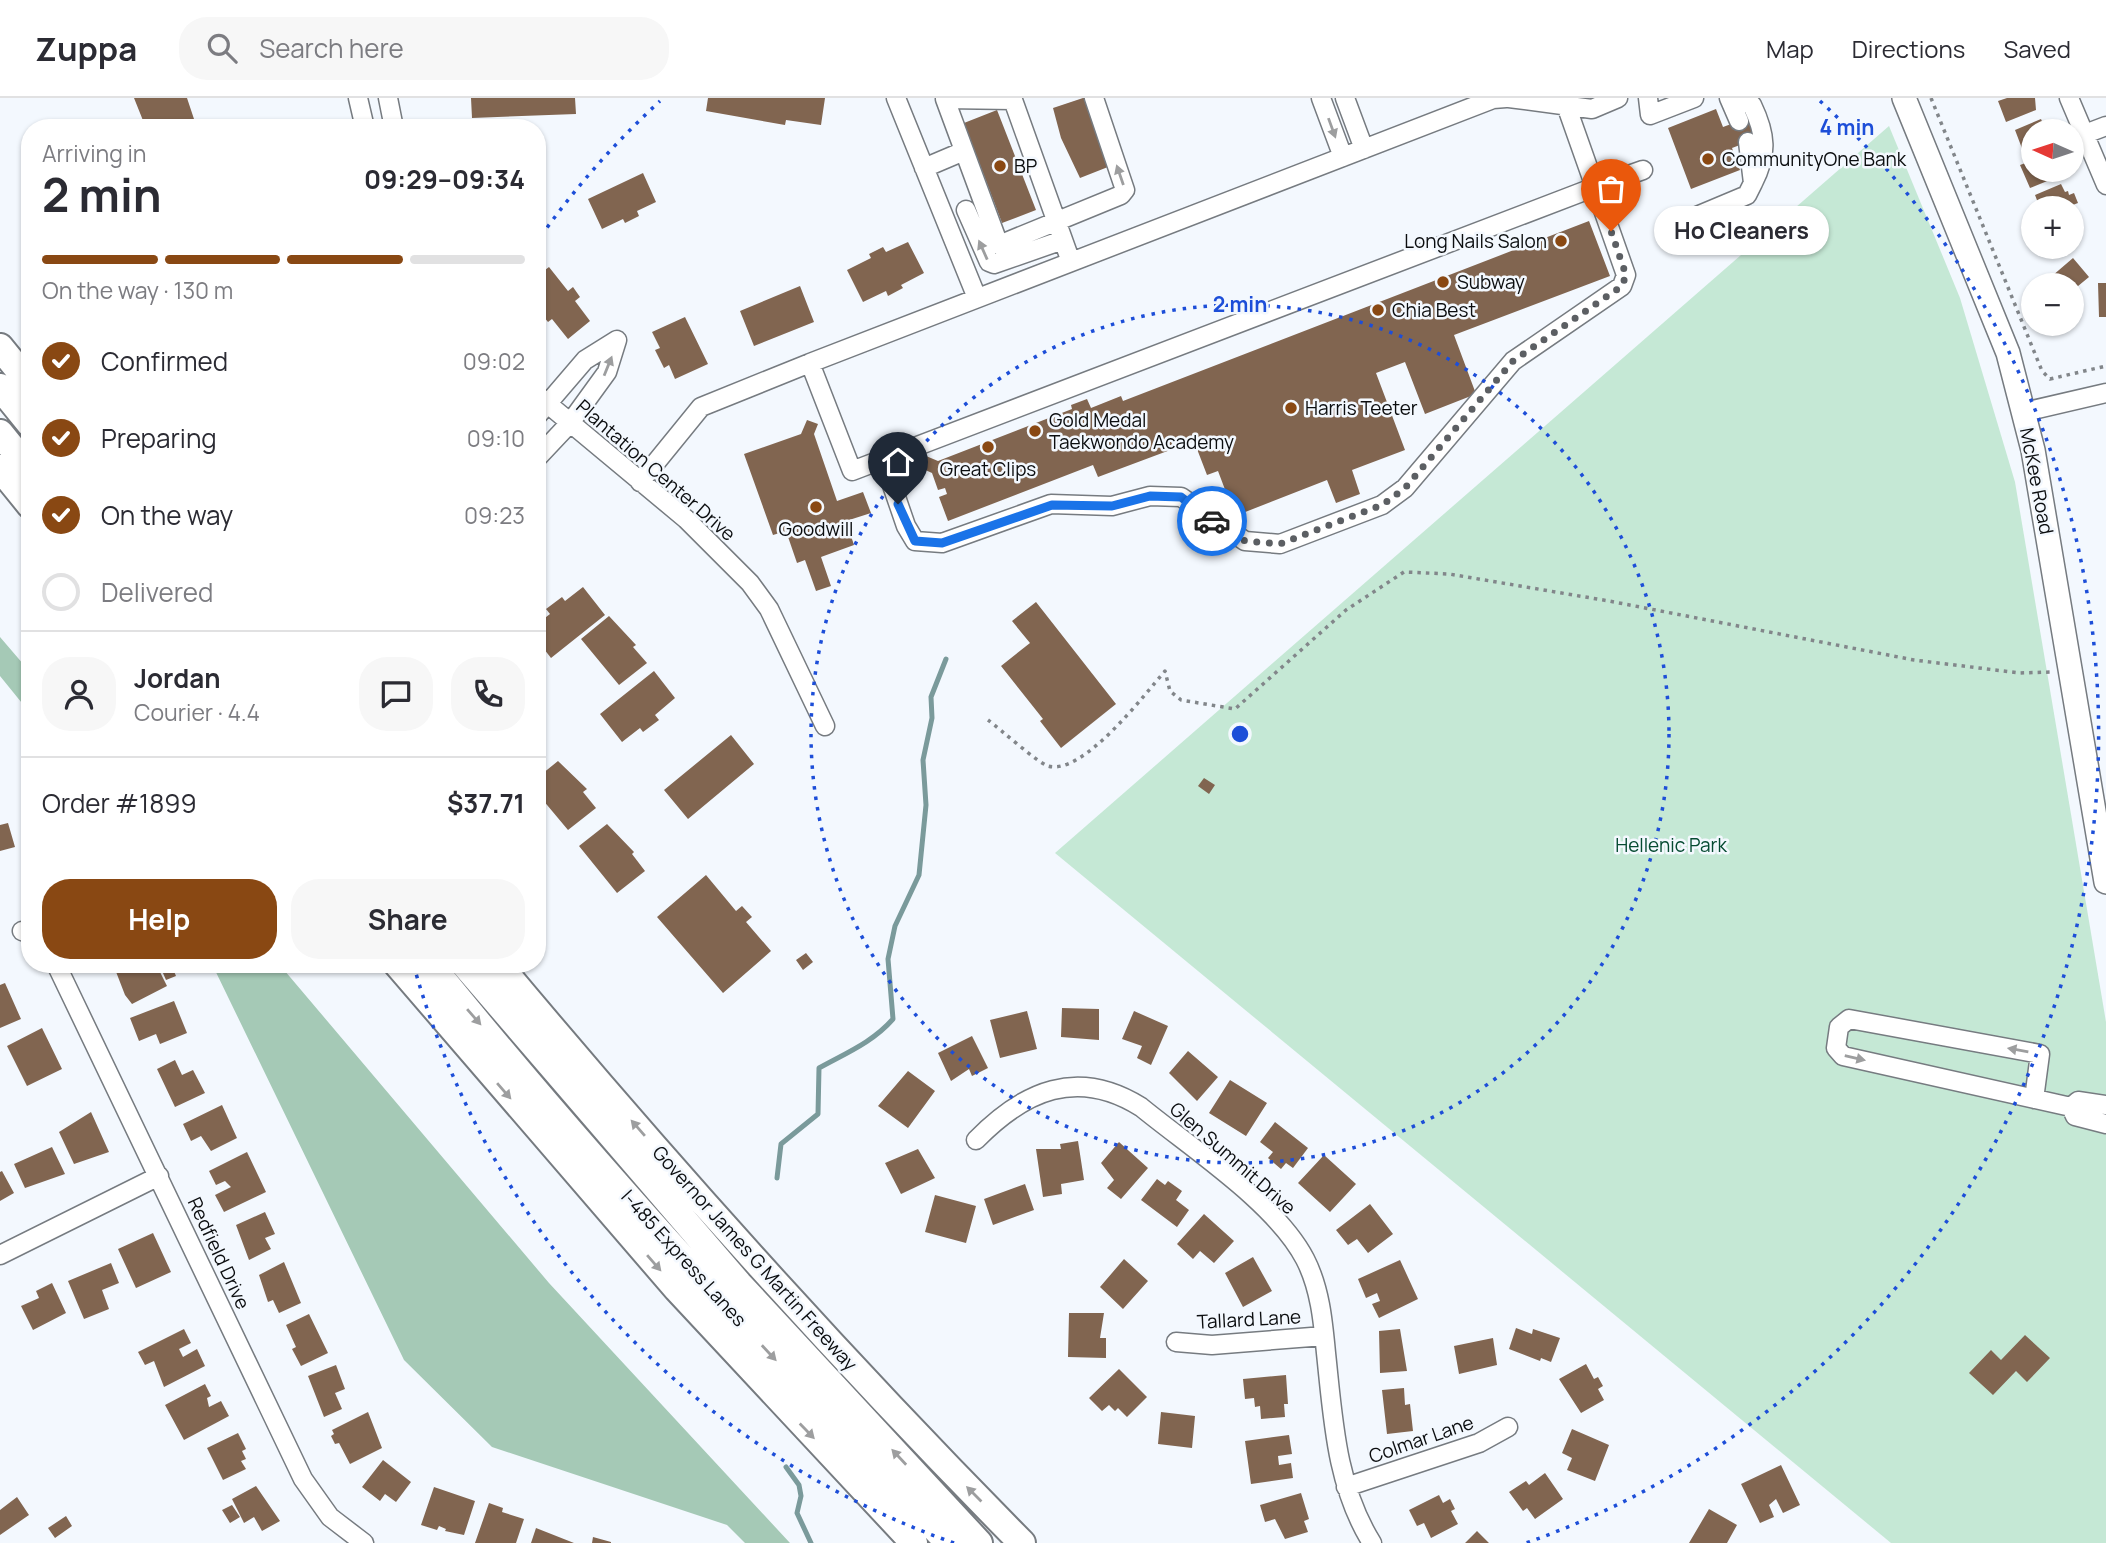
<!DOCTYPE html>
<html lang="en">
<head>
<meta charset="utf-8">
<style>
  :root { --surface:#fff; --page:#f7f7f7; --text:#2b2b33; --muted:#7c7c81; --line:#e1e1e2; --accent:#894813 }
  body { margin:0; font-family:Manrope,sans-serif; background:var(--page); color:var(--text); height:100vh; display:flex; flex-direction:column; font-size:26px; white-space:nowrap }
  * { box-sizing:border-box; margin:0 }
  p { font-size:23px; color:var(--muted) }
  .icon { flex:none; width:38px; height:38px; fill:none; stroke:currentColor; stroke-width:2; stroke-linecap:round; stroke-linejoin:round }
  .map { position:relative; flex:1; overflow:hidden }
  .drawer { position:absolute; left:21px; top:21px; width:525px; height:854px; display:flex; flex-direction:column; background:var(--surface); border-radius:28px; box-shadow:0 2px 5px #0004 }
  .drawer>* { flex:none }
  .needle { width:46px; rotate:273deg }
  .buttons { position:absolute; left:2021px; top:21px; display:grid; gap:14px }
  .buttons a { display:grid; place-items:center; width:63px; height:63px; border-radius:50%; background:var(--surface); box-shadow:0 2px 5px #0004; font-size:35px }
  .pin { position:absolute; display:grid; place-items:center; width:60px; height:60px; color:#fff; margin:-72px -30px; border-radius:50% 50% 50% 0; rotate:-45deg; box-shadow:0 0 7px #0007 }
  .pin .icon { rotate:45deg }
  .courier { position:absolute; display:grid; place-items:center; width:70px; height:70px; margin:-35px; border:5px solid #1a73e8; border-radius:50%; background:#fff; color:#222; box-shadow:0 2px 9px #0007 }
  .bubble { position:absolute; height:49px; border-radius:24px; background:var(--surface); box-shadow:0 2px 5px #0004; font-size:23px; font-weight:700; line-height:49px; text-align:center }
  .headline em { font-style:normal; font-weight:700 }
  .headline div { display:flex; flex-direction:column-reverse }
  .headline { display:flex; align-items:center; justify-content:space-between; height:119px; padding:0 21px }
  h1 { font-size:46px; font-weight:700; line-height:52px }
  .bar { display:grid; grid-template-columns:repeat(4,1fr); gap:10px 7px; align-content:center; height:84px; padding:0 21px }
  .bar i { height:9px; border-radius:5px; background:var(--line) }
  .bar .selected { background:var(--accent) }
  .bar p { grid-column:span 4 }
  .line { display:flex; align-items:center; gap:18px; padding:0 21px; border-top:2px solid var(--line) }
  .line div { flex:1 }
  .round { display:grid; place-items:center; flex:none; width:74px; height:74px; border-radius:28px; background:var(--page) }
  ol { padding:0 21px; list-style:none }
  li { display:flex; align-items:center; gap:21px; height:77px }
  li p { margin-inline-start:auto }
  li .icon { padding:7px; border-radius:50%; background:var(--accent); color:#fff; stroke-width:4 }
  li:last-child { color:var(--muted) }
  li i { width:38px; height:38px; border:4px solid var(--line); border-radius:50% }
  .cta { display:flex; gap:14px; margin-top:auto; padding:14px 21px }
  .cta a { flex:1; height:80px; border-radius:28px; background:var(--accent); color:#fff; font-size:28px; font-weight:700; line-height:80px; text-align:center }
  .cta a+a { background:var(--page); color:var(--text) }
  header { display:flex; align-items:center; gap:42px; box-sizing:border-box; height:98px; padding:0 35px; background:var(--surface); border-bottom:2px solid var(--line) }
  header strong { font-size:33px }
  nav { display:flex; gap:38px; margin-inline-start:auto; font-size:24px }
  .search { width:490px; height:63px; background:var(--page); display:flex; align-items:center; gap:18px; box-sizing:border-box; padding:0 24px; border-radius:28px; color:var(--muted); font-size:26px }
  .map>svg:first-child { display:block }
</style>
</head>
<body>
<header>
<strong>Zuppa</strong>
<div class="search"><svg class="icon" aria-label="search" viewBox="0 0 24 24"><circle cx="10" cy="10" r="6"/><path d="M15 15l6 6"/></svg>Search here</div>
<nav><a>Map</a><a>Directions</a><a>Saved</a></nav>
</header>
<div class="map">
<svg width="2106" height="1445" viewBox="0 0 2106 1445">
  <rect width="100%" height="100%" fill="#f3f8fe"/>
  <path fill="#c5e8d5" d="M1889,28l71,172 55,184 91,540v521h-215l-836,-690z"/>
  <path fill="#a5c9b6" d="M0,539l30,35v41l-30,-37z
    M212,866h67l270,319 241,260h-45l-18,-18 -235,-78 -88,-87z"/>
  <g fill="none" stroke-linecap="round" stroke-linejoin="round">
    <path stroke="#7a9a9b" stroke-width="5" d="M777,1080l4,-34 37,-30 1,-46c27,-15 54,-26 74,-49l-5,-60 7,-33 24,-51 7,-70 -3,-45 9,-42 -1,-21 15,-38
      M786,1369l13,18 2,11 -4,17 14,30"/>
  </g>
  <path fill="#816550" d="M134,0h53l10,30h-51z
    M471,0h104l1,16 -104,4z
    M708,0h117l-4,27 -35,-5 -1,5 -79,-14z
    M1083,0h4l26,67 -33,13 -19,-40 -8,-30z
    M2007,0h28l1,12 -30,12 -8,-21z
    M1716,11l7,18 30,-11 8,21 -29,11 8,22 -49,19 -23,-61z
    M997,12l39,100 -34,13 -38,-100z
    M2041,21l5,12h-12v16l-11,4 -8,-21z
    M2034,62v10h25l3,5 -32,13 -10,-23z
    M643,75l13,29 -19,9 2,5 -14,7 -2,-4 -21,10 -14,-30z
    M2061,86l4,8 3,-1 1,4 5,-2 4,10 -13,5h-25l-5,-13z
    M1589,123l21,55 -156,59 22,59 -51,20 -20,-52 -29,11 29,77 -53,20 8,24 -24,9 -9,-23 -92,36 -17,-45 -11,4 -10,-26 11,-4 -3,-8 -107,40 -5,-12 -145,56 -9,-24 8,-3 -2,-6 -7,2 -6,-17 -11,-5 5,-12 12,5 134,-52 -1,-4 16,-6 4,9 30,-12 2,5z
    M908,144l16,31 -23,12 2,3 -15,8 -2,-5 -23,11 -16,-32 24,-12 -2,-4 14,-7 3,5z
    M2073,160l16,19 -17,14v-6h-13l-7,-9z
    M549,169l19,24 5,-4 7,10 -5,4 15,20 -22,18 -16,-20 -4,3 -9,-11 4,-4 -6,-7v-24z
    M2098,185h8v34h-7z
    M800,188l14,36 -60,24 -14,-35z
    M685,219l23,47 -33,15 -6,-14 -5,3 -9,-18 5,-2 -8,-16z
    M807,322l11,4 -4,10 23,67 26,-9 8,21 -25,8 8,24 -33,12 10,29 -15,5 -11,-31 -8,3 -11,-32 -13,4 -29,-81 57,-20z
    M583,489l22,28 -54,43 -14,-18v-16l13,-10 -4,-5 16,-12 3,4z
    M1036,504l80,102 -55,44 -21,-27 3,-2 -42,-53 29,-23 -18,-22z
    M609,518l27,29 -3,2 14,16 -28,22 -38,-46z
    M654,573l21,27 -20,17 4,5 -16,12 -3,-4 -18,14 -22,-28z
    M731,637l23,29 -66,55 -24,-29z
    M537,640l9,10 -9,8z
    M558,663l29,28 -4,3 13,16 -28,22 -31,-37v-15z
    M1204,680l11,7 -6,9 -11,-8z
    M8,725l7,24 -15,4v-26z
    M607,726l27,28 -2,2 13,17 -28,22 -38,-47z
    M706,777l30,36 6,-5 10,11 -6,5 25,29 -48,42 -66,-76z
    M806,855l7,9 -10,8 -7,-10z
    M113,866h24l3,6 16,-6 11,22 -35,18 -7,-9z
    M159,866h12l5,12 -10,4z
    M5,885l16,36 -21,9v-43z
    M174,903l13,32 -27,11 -4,-10 -17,7 -9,-23z
    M1062,910l37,1v31l-38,-3z
    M1027,913l10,38 -37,9 -10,-38z
    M1134,913l34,15 -17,39 -14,-7 5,-12 -20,-7z
    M42,930l20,41 -35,17 -20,-40z
    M972,938l16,32 -16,8 -3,-7 -18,12 -13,-28z
    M1188,953l30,26 -21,24 -28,-28z
    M175,962l7,15 11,-5 12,23 -30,14 -18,-38z
    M908,973l27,20 -27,37 -30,-22z
    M1230,982l37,23 -21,33 -37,-23z
    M222,1007l15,33 -26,13 -10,-15 -10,5 -8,-17z
    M91,1014l18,40 -35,12 -15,-32z
    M1275,1024l33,26 -15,20 -7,-5 -5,6 -13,-11 5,-6 -13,-10z
    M1078,1043l6,39 -23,4 1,10 -19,3 -7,-48h25l-1,-5z
    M1119,1044l29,26 -27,31 -14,-11 7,-8 -13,-17z
    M52,1049l13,27 -40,14 -11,-24z
    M918,1051l17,29 -34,16 -16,-31z
    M247,1054l19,40 -42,20 -9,-17 16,-8 -6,-6 -9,4 -7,-14z
    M1324,1057l32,29 -26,28 -32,-29z
    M2,1073l12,22 -14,8v-29z
    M1157,1081l8,6 3,-4 14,10 -6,9 13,10 -12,17 -36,-27z
    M1025,1086l9,26 -41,15 -9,-26z
    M935,1097l41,11 -10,37 -41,-11z
    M1370,1106l23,30 -25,19 -11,-14 -9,6 -12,-15z
    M265,1114l10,22 -10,4 6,11 -22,11 -13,-35z
    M1204,1116l30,27 -20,22 -14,-12 -7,8 -16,-15z
    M153,1135l18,39 -35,16 -18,-39z
    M1253,1159l19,34 -29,16 -18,-34z
    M1124,1161l24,22 -25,28 -23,-22z
    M1400,1162l18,39 -39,19 -7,-14 8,-3 -3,-8 -11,5 -8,-19z
    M284,1164l17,41 -22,10 -6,-13 -5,2 -9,-27z
    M111,1165l8,20 -17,7 7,19 -25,10 -16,-38z
    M52,1185l14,30 -33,17 -12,-24 18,-8 -3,-7z
    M1069,1215h35l-4,25h6v20l-38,-1z
    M309,1216l19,39 -27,13 -9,-17 4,-2 -10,-22z
    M1516,1230l16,6 1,-5 27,9 -9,24 -10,-4 -1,3 -31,-12z
    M184,1231l7,14 -12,6 4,8 14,-8 8,17 -41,21 -10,-26 -9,4 -7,-13z
    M1400,1231l7,42 -27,2 -1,-42z
    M2025,1237l25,23 -23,24 -11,-11 -23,24 -24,-22 22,-23 10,10z
    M1493,1240l4,27 -38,9 -5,-28z
    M1586,1266l8,15 4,-2 5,9 -5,3 6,11 -23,13 -22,-34z
    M336,1267l9,24 -10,4 7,16 -18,8 -16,-41z
    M1119,1271l28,28 -20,20 -9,-9 -3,3 -6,-6 -7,6 -13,-13z
    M1286,1277l2,29h-4l1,13 -24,2 -1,-13 -5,1 -1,-9 -9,1 -2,-20z
    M205,1286l6,12 -4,2 2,9 12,-6 8,15 -45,24 -19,-35z
    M1404,1290l1,17 5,-1 3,27 -26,3 -5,-44z
    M368,1314l14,36 -32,16 -11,-21 -4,1 -4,-8 3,-2 -2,-4z
    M1161,1314l34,4 -3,32 -34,-4z
    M1572,1331l37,16 -14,36 -28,-11 5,-12 -10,-5z
    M238,1335l8,16 -4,2 4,8 -5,2 5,8 -23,11 -16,-32z
    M1289,1337l3,19 -14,2 1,9 12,-2 2,15 -42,6 -6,-43z
    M383,1362l28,22 -15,20 -11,-8 -5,7 -18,-14z
    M1781,1367l19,40 -17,8 -7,-14 -7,6 5,12 -14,6 -19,-39z
    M1545,1375l18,26 -28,20 -8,-11 -4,3 -14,-19 17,-11 3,4z
    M256,1388l24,35 -18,10 -8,-14 -10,6 -12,-24z
    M434,1389l41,14 -11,34 -19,-4 1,-2 -7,-3 -2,4 -16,-5z
    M1301,1395l8,26 -5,2 4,11 -23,7 -10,-20 -10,3 -5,-17z
    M1439,1397l4,8 7,-4 5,10 -4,2 7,13 -27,14 -7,-15 -7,3 -8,-16z
    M17,1399l12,18 -29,20v-25z
    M489,1405l14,5 -1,4 22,7 -8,24h-41z
    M232,1407l8,12 -10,6 -8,-13z
    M1709,1411l28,16 -10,18h-38z
    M66,1418l6,10 -17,12 -7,-10z
    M536,1430l38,15h-43z
    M1477,1433l12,12h-24z
    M593,1439l18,5v1h-19z"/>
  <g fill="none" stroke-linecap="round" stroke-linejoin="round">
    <g stroke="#767b80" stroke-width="21">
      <path id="minor" d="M358,0l7,30
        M388,0l6,30
        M896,0l81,200
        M1321,0l22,59
        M1345,0l19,51
        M1506,0l-13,1 -683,264 42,108 743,-284 -29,-82
        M1509,0l83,11 26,-11
        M1648,0l2,17 44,-17
        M1729,0l10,23
        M1735,0l17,7c14,29 16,49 1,78
        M2069,0l37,87
        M2085,36l21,-8
        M924,70l40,-17
        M966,112l23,52 5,2 69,-24
        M1668,139l17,-16 62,-26 6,-12 -5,-41
        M1071,164l-58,-162 -68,-1 54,146 122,-50 4,-5 -31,-92
        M537,297l149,124 64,64 19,26 56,117
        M2024,314l82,-19
        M537,318l48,-56 32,-20 -10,32 -37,51 -33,35
        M883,361l23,67 9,15 27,2 109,-39 61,2 38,-10 31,1 64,44 35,3 102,-39 23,-17 108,-127 109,-75 4,-11 -31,-88 48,-17
        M640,384l61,-75 109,-44
        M22,833l8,3
        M56,866l247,515 27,38 34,26
        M2034,1001l6,-45 -191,-35 -10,8 -3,21 7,8 228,51 7,-6 28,4
        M2071,1009l4,9 31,8
        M976,1042c48,-49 101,-73 165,-33 50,41 135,96 164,152 15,29 18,62 21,94 7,65 10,133 46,190
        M0,1157l159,-79
        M1176,1244l36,3 112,-9
        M1346,1389l133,-44 29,-16"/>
    </g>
    <g stroke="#767b80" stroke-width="26">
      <path id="major" d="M1904,0l104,255 25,97 73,432"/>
    </g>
    <g stroke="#767b80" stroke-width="30">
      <path id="highway" d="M0,249l30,37
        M0,289l30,37
        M0,335l30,37
        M0,370l30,37
        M397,866l280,325 237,254
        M430,866c163,201 339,393 519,579
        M464,866l275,320 240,259
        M498,866c167,200 341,394 524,579"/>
    </g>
    <path stroke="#82868a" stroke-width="3.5" stroke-dasharray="3.5 5" stroke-linecap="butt" d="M1931,0l111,273 8,8 56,-13
      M988,622c12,9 50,43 60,46 35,10 96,-71 117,-95l5,20 11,9 54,9 111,-99 58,-38 45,2 160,27 305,59 106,13 31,-1"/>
    <use href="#minor" stroke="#fff" stroke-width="18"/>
    <use href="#major" stroke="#fff" stroke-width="23"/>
    <use href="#highway" stroke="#fff" stroke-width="26"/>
  </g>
  <defs><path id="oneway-solid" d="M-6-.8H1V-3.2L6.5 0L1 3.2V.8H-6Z" transform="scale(1.75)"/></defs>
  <g fill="#9d9e9f">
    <use href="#oneway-solid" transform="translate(1332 30) rotate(70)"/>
    <use href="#oneway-solid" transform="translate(1120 77) rotate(-109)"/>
    <use href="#oneway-solid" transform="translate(983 152) rotate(-114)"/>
    <use href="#oneway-solid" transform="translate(608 268) rotate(-68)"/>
    <use href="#oneway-solid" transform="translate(474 919) rotate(49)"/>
    <use href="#oneway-solid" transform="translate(2018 952) rotate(-170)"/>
    <use href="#oneway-solid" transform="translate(1855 960) rotate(13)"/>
    <use href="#oneway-solid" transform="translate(504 993) rotate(49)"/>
    <use href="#oneway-solid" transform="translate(638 1030) rotate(-131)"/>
    <use href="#oneway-solid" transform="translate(654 1165) rotate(49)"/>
    <use href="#oneway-solid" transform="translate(769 1255) rotate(47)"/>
    <use href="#oneway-solid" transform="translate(807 1333) rotate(46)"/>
    <use href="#oneway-solid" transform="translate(899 1359) rotate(-133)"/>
    <use href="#oneway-solid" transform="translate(974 1396) rotate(-135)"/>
  </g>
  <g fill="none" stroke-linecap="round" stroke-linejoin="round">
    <path stroke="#5c5f63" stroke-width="7" stroke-dasharray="0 12.6" d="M1212,423l33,20 35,3 102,-39 23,-17 108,-127 109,-75 4,-11 -15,-44"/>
    <path stroke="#1a73e8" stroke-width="9" d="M898,406l17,37 27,2 110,-38 60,1 38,-10 31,1 31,24"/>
  </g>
  <g fill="none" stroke="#1d4ed8" stroke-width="3.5" stroke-dasharray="3.5 7">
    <circle cx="1240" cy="636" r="429"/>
    <path d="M954 1445A858 858 0 0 1 415 872M541 138A858 858 0 0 1 660 3M1820 3A858 858 0 0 1 1526 1445"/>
  </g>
  <g fill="#894813" stroke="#f3f8fe" stroke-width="2.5">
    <circle cx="1708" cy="61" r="7"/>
    <circle cx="1000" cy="68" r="7"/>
    <circle cx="1561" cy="143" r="7"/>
    <circle cx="1443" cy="184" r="7"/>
    <circle cx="1378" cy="212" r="7"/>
    <circle cx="1291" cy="310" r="7"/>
    <circle cx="1035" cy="333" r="7"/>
    <circle cx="988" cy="349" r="7"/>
    <circle cx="816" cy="409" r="7"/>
  </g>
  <g text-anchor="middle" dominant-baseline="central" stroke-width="5" stroke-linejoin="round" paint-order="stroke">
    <g font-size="19" fill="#0b0d0f" stroke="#f3f8fe" text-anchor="start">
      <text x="1722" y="61">CommunityOne Bank</text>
      <text x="1014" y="68">BP</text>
      <text x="1547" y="143" text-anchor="end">Long Nails Salon</text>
      <text x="1457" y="184">Subway</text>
      <text x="1392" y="212">Chia Best</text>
      <text x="1305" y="310">Harris Teeter</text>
      <text x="1049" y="322">Gold Medal<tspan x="1049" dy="22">Taekwondo Academy</tspan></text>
      <text x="988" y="371" text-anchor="middle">Great Clips</text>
      <text x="816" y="431" text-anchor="middle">Goodwill</text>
    </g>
    <g font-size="19" fill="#0b0d0f" stroke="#f3f8fe">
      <text transform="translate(656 372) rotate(41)">Plantation Center Drive</text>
      <text transform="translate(2037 383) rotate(79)">McKee Road</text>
      <text transform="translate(1233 1060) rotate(41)">Glen Summit Drive</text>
      <text transform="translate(219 1155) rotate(65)">Redfield Drive</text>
      <text transform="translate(684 1160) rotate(48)">I-485 Express Lanes</text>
      <text transform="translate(755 1160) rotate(48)">Governor James G Martin Freeway</text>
      <text transform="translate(1249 1221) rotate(-3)">Tallard Lane</text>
      <text transform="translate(1421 1341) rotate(-19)">Colmar Lane</text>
    </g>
    <g font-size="19" fill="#064b32" stroke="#f3f8fe">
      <text x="1671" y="747">Hellenic Park</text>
    </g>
  </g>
  <circle cx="1240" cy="636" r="10" fill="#1d4ed8" stroke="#f3f8fe" stroke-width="3.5"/>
  <g font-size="21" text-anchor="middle" font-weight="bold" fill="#1d4ed8" stroke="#f3f8fe" stroke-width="5" stroke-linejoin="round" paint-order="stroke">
    <text x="1847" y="37">4 min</text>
    <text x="1240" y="214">2 min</text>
  </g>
</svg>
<div class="buttons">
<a><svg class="needle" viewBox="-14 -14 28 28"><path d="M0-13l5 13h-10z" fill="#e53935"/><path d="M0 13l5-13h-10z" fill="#7c7c81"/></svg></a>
<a>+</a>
<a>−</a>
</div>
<div class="pin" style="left:1611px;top:133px;background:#ea580c"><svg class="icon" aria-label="bag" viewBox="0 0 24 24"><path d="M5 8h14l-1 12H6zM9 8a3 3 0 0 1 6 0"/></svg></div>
<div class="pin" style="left:898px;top:406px;background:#1f2937"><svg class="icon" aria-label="home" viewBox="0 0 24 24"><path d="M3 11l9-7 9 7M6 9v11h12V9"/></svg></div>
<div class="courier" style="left:1212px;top:423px"><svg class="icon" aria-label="car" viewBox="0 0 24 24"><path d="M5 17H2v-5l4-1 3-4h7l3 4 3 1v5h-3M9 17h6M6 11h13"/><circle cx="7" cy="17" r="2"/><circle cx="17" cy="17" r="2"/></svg></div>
<div class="bubble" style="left:1654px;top:108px;width:175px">Ho Cleaners</div>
<section class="drawer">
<div class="headline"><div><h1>2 min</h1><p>Arriving in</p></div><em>09:29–09:34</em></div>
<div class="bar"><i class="selected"></i><i class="selected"></i><i class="selected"></i><i></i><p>On the way · 130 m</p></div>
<ol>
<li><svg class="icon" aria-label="check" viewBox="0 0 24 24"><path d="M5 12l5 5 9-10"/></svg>Confirmed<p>09:02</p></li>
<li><svg class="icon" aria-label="check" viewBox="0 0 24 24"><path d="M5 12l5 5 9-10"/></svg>Preparing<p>09:10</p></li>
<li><svg class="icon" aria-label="check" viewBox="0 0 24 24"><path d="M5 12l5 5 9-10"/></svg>On the way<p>09:23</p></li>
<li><i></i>Delivered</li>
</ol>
<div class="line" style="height:126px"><a class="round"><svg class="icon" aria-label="person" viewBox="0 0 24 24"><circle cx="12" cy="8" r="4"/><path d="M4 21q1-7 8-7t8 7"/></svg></a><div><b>Jordan</b><p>Courier · 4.4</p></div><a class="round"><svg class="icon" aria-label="chat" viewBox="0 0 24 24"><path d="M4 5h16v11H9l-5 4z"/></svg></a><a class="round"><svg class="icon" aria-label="phone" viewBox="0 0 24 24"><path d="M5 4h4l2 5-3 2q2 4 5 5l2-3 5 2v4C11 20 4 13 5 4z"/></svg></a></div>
<div class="line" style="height:91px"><div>Order #1899</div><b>$37.71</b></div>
<div class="cta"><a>Help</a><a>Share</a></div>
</section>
</div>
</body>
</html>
